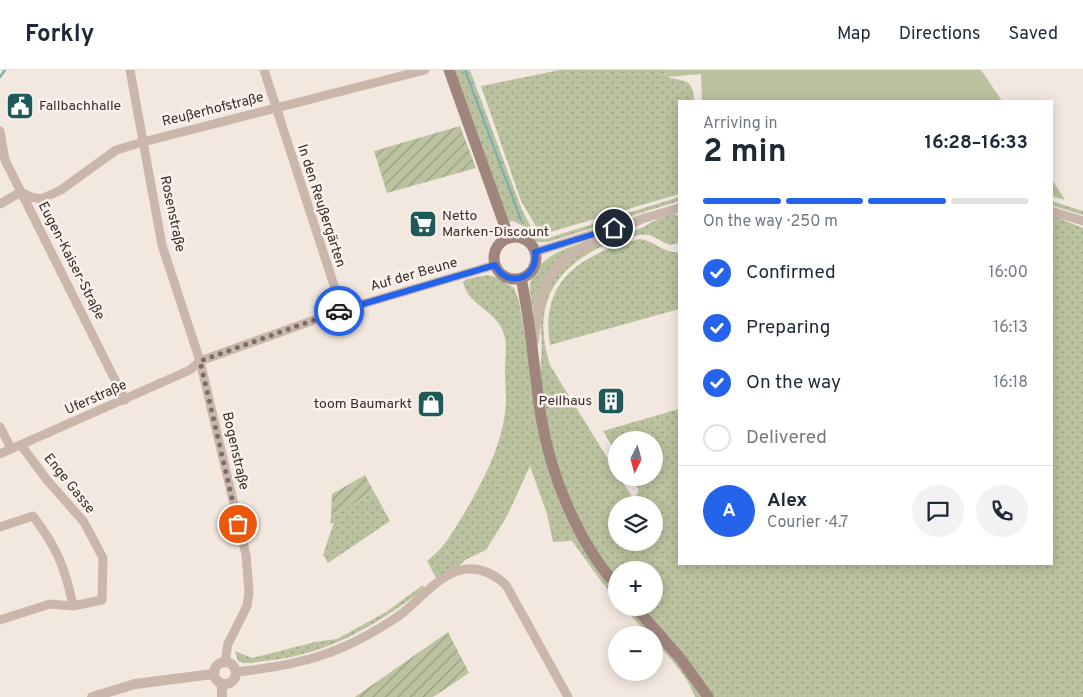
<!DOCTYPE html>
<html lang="en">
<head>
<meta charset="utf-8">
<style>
  :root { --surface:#fff; --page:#f2f2f3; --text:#1f2937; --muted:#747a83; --line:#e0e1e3; --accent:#2563eb }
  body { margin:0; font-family:Overpass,sans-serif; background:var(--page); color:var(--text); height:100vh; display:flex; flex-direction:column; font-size:19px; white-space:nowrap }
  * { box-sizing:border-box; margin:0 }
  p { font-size:16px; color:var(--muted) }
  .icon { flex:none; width:28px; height:28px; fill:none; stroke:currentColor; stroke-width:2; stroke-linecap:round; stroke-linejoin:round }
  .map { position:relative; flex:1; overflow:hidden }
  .panel { position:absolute; left:678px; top:30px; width:375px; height:465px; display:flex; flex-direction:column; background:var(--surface); border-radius:0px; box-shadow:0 2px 12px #0003 }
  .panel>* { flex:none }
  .needle { width:32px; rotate:186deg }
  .tools { position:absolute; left:608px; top:361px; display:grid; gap:10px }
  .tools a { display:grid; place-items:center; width:55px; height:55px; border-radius:50%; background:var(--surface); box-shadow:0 2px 12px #0003; font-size:25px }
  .pin { position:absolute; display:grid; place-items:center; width:42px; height:42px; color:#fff; margin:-21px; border:2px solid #fff; border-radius:50%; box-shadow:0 1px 5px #0007 }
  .courier { position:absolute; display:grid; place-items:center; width:50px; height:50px; margin:-25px; border:4px solid #2563eb; border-radius:50%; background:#fff; color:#222; box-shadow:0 1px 6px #0007 }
  .summary em { font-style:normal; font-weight:700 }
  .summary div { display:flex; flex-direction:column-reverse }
  .summary { display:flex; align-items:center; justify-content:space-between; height:85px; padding:0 25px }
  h1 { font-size:32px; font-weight:700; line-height:38px }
  .bar { display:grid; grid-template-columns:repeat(4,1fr); gap:8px 5px; align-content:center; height:60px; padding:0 25px }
  .bar i { height:6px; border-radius:4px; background:var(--line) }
  .bar .active { background:var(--accent) }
  .bar p { grid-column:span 4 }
  .line { display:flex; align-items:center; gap:12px; padding:0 25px; border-top:1px solid var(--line) }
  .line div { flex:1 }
  .round { display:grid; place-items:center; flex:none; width:52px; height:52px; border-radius:26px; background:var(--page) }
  ol { padding:0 25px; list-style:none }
  li { display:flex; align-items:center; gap:15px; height:55px }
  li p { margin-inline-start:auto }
  li .icon { padding:5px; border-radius:50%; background:var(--accent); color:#fff; stroke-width:4 }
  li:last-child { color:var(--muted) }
  li i { width:28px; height:28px; border:2px solid var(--line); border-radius:50% }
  header { display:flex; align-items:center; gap:30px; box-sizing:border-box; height:70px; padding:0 25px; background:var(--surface); border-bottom:1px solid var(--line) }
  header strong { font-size:24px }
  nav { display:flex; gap:28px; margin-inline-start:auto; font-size:18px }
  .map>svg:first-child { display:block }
</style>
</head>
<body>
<header>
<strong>Forkly</strong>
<nav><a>Map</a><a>Directions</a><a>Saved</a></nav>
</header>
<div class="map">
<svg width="1083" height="627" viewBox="0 0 1083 627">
  <defs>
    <pattern id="grass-dots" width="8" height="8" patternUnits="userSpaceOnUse" patternTransform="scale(1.25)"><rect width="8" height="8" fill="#bac29f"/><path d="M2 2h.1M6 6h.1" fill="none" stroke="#989e82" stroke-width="1.8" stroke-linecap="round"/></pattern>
    <pattern id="garden-furrows" width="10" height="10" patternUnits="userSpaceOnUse" patternTransform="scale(1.25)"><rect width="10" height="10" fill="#bac29f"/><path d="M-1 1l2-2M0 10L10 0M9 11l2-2" fill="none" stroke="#989e82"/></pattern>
  </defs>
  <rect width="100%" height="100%" fill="#f3e8e0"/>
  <path fill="url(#grass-dots)" fill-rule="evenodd" d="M453,0h17l52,140 9,17 -2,2 -16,-8 -4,1z
    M560,0h105l1,7c20,5 27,1 28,24h-15v93l-135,40 -4,-1 -19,-32 -40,-115z
    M679,127v4l-131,41h-15l-21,-14 33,11z
    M1051,131l32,10v4l-32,-10z
    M674,144l5,2v27l-9,2c-7,-2 -14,-8 -21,-10 -13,-2 -31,5 -44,10 -54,24 -73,64 -55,120l66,107v6h4l14,22 5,-10 -8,-12h23v-38h-38v13l-13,-22 76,-22v155h372v-349l32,13v469h-370l-28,-42 -43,-47h12v-38h-38v8c-44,-51 -80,-153 -75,-219 3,-28 -7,-50 9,-78 20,-33 53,-37 86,-51 13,-5 23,-14 38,-16zM616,435h38v37h-38z
    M639,169c15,1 25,15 40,13v57l-129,36c-11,-66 33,-91 89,-106z
    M582,173l-22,18 -24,51h-3c-1,-9 -5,-23 -2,-31 8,-23 29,-31 51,-38z
    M487,205l9,2 18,11 5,13 27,161 58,115 12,14v8l-15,-18 -29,-40 -19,1 -6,-28 -17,-48 -23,50 -21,34 -21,10 -25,25 -13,-24c18,-14 23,-25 35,-44 21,-35 43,-76 44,-117 0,-11 -1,-21 -1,-31 0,-9 2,-21 0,-31 -6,-28 -36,-30 -42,-56l4,-3z
    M374,422l16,29 -62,42 -5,-8 11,-33 -4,2 1,-8z
    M423,515l1,4c-47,36 -99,67 -160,72 -9,1 -18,4 -26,0l-3,-10 17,7 63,-16 22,-3 49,-27z
    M624,538h6l45,49 28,40h-8c-8,-22 -25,-39 -41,-56v-6h-6z"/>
  <path fill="url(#garden-furrows)" d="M460,56l16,42 -89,25 -13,-42z
    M365,405l9,17 -43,24 1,-22z
    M448,562l21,41 -36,24h-78z"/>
  <path fill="#bac29f" d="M665,0h316l21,31h-300l-1,-27 -35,3z
    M1051,108l14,22 -14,-4z"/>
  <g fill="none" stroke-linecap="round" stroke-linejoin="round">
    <path stroke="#7fb0ad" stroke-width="2.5" d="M465,0l56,150
      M0,7l5,-7"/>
    <path stroke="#cbb6ab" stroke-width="9" d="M130,0l32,175 38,116 46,194 3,37 -2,14 -19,38 -3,18
      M264,0l78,240
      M0,61l5,29 120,240
      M21,122l10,5 10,2 20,-9 55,-40 27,-8 282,-72
      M0,134l21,-12
      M1051,141l32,10
      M638,150l41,-12
      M535,182l81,-25
      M534,272c3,-20 4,-43 13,-61 19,-34 64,-46 97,-63
      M0,357l11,21
      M0,384l190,-84 10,-9 142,-51 153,-45
      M0,457l33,-11c23,30 33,53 40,90
      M0,550l50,-16 23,2 29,-6 1,-42 -19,-36 -37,-42 -26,-35
      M236,602c66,-7 107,-18 164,-57 19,-14 37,-39 61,-45 17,-4 32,3 45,15l62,112"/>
    <path stroke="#cbb6ab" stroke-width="10" d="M214 603a11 11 0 1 1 22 0a11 11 0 1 1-22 0Z
      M92,627l43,-13 78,-10
      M222,627v-13"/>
    <path stroke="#9f857c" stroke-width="11" d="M449,0l60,168
      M494 188a21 21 0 1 1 42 0a21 21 0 1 1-42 0Z
      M521,208c10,46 13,93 20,139 10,59 36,123 75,168
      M636,538l45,51 27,38"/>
  </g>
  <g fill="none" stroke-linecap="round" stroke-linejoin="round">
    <path stroke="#7a6e6a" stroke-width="5" stroke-dasharray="0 9" d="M238,454l-38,-163 139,-50"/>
    <path stroke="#2563eb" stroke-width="6" d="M339,241l156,-46c12,24 44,14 40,-13l79,-24"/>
  </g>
  <defs>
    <g id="civic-square" transform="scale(1.4375)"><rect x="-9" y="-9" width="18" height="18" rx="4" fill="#205a58" stroke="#faf2ec"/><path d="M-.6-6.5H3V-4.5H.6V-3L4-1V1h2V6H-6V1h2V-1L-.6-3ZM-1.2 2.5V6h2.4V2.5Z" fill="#fff"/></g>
    <g id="supermarket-square" transform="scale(1.4375)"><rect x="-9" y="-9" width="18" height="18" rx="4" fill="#205a58" stroke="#faf2ec"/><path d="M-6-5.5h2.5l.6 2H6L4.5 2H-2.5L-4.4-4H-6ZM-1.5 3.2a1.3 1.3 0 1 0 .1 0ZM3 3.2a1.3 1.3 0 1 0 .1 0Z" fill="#fff"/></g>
    <g id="building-square" transform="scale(1.4375)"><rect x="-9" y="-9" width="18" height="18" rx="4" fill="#205a58" stroke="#faf2ec"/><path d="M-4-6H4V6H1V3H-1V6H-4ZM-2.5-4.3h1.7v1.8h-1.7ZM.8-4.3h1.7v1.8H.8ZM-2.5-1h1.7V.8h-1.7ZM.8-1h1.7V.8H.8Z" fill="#fff"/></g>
    <g id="shop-square" transform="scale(1.4375)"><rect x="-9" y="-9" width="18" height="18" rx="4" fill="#205a58" stroke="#faf2ec"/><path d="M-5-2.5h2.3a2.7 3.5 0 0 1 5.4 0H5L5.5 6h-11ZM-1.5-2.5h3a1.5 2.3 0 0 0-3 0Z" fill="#fff"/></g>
  </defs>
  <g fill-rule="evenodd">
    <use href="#civic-square" x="20" y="36"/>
    <use href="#supermarket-square" x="423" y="154"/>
    <use href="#building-square" x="611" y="331"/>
    <use href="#shop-square" x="431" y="334"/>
  </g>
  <g text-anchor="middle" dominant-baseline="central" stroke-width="5" stroke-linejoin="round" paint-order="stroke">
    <g font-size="14" fill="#392d2a" stroke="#faf2ec" text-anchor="start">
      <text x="39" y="36">Fallbachhalle</text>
      <text x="442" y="146">Netto<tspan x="442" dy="16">Marken-Discount</tspan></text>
      <text x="592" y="331" text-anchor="end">Peilhaus</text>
      <text x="412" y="334" text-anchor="end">toom Baumarkt</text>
    </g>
    <g font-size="14" fill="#392d2a" stroke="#faf2ec">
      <text transform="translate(213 40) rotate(-14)">Reußerhofstraße</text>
      <text transform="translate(321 136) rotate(72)">In den Reußergärten</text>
      <text transform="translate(172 144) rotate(78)">Rosenstraße</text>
      <text transform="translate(71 191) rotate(63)">Eugen-Kaiser-Straße</text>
      <text transform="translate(414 205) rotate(-16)">Auf der Beune</text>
      <text transform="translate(96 328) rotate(-24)">Uferstraße</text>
      <text transform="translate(235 381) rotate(77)">Bogenstraße</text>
      <text transform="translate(69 414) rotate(51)">Enge Gasse</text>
    </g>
  </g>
</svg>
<div class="tools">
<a><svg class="needle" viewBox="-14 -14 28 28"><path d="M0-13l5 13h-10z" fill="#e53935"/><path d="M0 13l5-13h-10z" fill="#747a83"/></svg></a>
<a><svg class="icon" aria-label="layers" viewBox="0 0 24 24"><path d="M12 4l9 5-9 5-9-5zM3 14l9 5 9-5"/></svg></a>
<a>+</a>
<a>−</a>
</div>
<div class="pin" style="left:238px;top:454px;background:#ea580c"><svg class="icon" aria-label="bag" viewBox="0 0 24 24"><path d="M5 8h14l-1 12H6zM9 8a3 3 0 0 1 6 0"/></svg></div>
<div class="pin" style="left:614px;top:158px;background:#1f2937"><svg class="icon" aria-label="home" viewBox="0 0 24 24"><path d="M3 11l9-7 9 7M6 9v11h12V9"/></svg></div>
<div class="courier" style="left:339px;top:241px"><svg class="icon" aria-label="car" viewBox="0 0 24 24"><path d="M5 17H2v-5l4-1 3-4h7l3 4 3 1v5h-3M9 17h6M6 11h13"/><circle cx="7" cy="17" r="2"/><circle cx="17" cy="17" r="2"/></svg></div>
<section class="panel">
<div class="summary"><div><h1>2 min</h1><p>Arriving in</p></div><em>16:28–16:33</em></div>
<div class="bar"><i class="active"></i><i class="active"></i><i class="active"></i><i></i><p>On the way · 250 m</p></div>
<ol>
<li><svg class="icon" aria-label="check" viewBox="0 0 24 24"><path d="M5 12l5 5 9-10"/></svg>Confirmed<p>16:00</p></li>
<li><svg class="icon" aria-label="check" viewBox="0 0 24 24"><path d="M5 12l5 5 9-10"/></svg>Preparing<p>16:13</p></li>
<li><svg class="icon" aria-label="check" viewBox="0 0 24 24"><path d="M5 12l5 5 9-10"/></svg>On the way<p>16:18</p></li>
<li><i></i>Delivered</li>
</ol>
<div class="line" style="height:90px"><b class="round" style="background:var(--accent);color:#fff">A</b><div><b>Alex</b><p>Courier · 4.7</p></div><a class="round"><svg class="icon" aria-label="chat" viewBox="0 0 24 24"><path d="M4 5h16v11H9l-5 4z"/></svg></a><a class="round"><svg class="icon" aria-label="phone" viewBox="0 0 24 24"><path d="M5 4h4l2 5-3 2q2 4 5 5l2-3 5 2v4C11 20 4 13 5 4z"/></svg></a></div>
</section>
</div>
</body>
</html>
